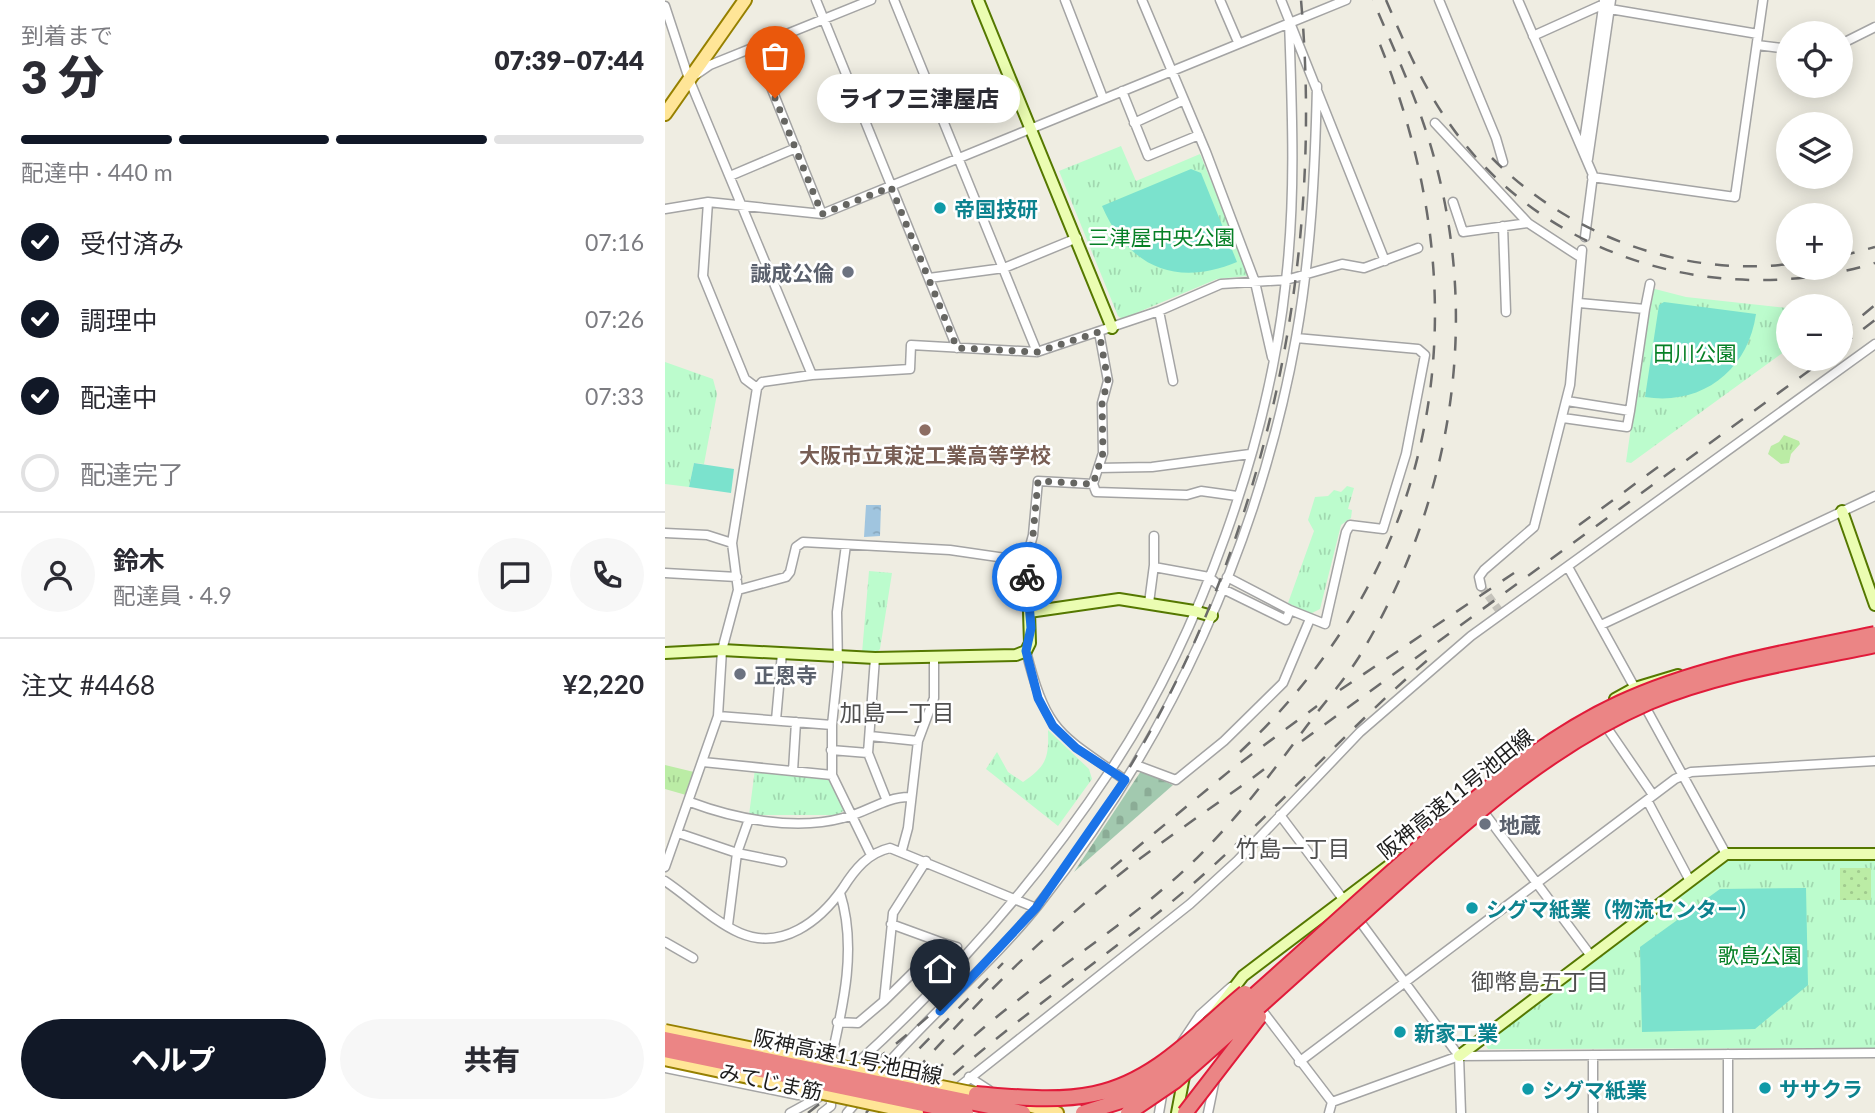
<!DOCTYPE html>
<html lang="ja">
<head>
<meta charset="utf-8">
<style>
  :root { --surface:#fff; --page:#f7f7f7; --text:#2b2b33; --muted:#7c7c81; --line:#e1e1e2; --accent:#111827 }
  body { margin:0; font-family:Lato,"Noto Sans JP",sans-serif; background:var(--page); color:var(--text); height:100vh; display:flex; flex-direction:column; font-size:26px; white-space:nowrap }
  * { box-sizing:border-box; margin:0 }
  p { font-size:23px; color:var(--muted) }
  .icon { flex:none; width:38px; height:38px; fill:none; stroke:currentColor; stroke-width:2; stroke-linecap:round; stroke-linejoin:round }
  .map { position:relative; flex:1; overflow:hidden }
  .sheet { display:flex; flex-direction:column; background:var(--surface); width:665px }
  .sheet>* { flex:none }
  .controls { position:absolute; left:1111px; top:21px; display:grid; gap:14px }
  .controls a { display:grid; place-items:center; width:77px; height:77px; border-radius:50%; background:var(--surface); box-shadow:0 4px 18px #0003; font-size:35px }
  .pin { position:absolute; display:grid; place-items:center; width:60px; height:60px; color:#fff; margin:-72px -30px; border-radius:50% 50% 50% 0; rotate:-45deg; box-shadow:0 0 7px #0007 }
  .pin .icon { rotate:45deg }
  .courier { position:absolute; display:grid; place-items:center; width:70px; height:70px; margin:-35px; border:5px solid #1a73e8; border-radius:50%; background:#fff; color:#222; box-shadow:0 2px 9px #0007 }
  .bubble { position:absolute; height:49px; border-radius:24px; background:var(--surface); box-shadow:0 4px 18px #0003; font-size:23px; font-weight:800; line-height:49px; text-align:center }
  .summary em { font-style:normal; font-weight:800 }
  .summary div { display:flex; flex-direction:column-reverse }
  .summary { display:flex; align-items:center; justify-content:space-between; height:119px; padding:0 21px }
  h1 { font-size:46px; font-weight:800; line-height:52px }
  .bar { display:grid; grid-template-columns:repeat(4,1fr); gap:10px 7px; align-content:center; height:84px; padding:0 21px }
  .bar i { height:9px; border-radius:5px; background:var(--line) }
  .bar .selected { background:var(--accent) }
  .bar p { grid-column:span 4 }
  .line { display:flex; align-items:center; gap:18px; padding:0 21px; border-top:2px solid var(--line) }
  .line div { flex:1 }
  .round { display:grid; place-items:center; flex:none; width:74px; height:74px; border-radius:37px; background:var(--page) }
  ol { padding:0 21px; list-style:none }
  li { display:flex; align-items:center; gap:21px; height:77px }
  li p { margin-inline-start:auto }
  li .icon { padding:7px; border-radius:50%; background:var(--accent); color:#fff; stroke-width:4 }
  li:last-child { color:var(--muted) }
  li i { width:38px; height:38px; border:4px solid var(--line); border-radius:50% }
  .action { display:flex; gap:14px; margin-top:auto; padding:14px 21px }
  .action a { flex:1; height:80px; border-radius:42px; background:var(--accent); color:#fff; font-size:28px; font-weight:800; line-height:80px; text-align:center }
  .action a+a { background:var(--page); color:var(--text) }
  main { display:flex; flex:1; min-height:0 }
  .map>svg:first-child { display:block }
</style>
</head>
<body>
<main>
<section class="sheet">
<div class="summary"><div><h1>3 分</h1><p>到着まで</p></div><em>07:39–07:44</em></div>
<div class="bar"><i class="selected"></i><i class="selected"></i><i class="selected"></i><i></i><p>配達中 · 440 m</p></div>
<ol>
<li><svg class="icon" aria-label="check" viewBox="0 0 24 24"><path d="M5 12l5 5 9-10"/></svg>受付済み<p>07:16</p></li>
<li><svg class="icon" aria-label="check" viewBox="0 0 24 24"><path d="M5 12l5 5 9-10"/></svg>調理中<p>07:26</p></li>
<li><svg class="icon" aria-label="check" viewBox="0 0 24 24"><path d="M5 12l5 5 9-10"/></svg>配達中<p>07:33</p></li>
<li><i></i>配達完了</li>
</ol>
<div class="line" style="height:126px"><a class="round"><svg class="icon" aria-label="person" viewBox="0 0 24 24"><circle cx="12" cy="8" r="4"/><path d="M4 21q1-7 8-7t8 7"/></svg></a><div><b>鈴木</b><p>配達員 · 4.9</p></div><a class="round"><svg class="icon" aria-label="chat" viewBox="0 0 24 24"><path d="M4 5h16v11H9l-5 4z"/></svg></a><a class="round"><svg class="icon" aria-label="phone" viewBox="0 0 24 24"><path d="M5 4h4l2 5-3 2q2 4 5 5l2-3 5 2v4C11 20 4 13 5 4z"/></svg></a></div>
<div class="line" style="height:91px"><div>注文 #4468</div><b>¥2,220</b></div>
<div class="action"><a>ヘルプ</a><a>共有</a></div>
</section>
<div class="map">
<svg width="1210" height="1113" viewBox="0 0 1210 1113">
  <defs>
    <pattern id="grass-tufts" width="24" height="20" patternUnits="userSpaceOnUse" patternTransform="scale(1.75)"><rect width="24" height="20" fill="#bbeca5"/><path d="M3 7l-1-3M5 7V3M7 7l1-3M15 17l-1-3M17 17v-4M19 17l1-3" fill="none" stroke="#a0ca8e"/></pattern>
    <pattern id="cemetery-stones" width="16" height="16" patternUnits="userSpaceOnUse" patternTransform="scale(1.75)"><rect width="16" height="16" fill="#a2c9af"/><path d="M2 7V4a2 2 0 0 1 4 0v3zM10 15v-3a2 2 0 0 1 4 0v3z" fill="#8bac96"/></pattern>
    <pattern id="park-tufts" width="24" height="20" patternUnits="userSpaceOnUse" patternTransform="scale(1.75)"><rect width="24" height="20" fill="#bcfccd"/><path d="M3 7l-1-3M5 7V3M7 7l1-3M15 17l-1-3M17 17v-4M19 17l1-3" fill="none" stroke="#a1d8b0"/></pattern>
    <pattern id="garden-dots" width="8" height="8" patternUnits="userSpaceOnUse" patternTransform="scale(1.75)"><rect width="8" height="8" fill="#bbeca5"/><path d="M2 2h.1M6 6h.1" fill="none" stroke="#a0ca8e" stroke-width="1.8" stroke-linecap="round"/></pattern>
    <pattern id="water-ripples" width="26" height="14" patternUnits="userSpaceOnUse" patternTransform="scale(1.75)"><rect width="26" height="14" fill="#a0c5df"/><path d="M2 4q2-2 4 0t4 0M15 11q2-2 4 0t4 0" fill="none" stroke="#89a9bf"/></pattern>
  </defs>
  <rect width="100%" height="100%" fill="#efede2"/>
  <path fill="url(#grass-tufts)" d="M1119,435l15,6 1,3 -9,10 -2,9 -8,1 -13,-10 3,-8 8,-4z
    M0,765l29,7 -8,23 -21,-6z"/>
  <path fill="url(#cemetery-stones)" d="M476,771l32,14 -99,87z"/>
  <path fill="url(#park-tufts)" d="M456,146l15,35 64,-27 49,119 -2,3 -30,3 -95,40 -4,-3 -59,-145z
    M986,288l35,9 102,11v41l-157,114 -5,-1z
    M0,362l48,17 4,15 -13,70 -10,-1 -5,24 -24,-3z
    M682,486l7,2 -6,21 4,1 -1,8 -10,7 -21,84 -10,5 -22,-11 26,-72 -6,-11 7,-23 13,-1 6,-6 7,2z
    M204,571l23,2 -12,76 -5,5 -13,-1z
    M383,730l41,39 3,10 -34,47 -72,-57 11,-17 11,20 15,10c23,-16 26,-23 25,-52z
    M90,769l73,9 17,32 -8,5h-88z
    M1063,861h147v187l-387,1 -3,-5z"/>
  <path fill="url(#garden-dots)" d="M1175,868h31v32h-31z"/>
  <path fill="#7be2cd" d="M526,169l10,4 36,89c-62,26 -109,4 -135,-56z
    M999,302l92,12c-8,57 -55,92 -111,83l14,-92z
    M29,463l40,6 -3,24 -42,-6z
    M1141,888l2,97 -53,44 -113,3 -2,-85 80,-58z"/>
  <path fill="url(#water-ripples)" d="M201,505h15l-1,31 -16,1z"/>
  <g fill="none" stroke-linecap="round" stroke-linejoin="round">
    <path stroke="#c5c3bb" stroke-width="8" stroke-dasharray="8 4" stroke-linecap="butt" d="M816,586l20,27"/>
    <g stroke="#a4a4a4" stroke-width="11">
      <path id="street" d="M151,0l141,348
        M229,0l143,352
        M400,0l38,98
        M477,0l64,152 49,130 17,75
        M555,0l18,42
        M616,0l104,261
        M774,0l57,138 7,24
        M853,0l75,175 -8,62
        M0,6l24,73 123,296
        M945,9l148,25
        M868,36l71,-32
        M1176,44l34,-17
        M1092,45l32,4
        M90,47l67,167
        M32,74l13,-9 161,-65
        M457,91l26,65 51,-21
        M469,123l50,-23
        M770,123l93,100
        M918,149l21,-149
        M923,159l23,-159
        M65,176l66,-28
        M927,177l143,20 28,-197
        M43,202l-5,74 42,103 12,9
        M788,202l10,30 65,-9 52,34
        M0,209l43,-7 114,12 524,-214
        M838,226l3,86
        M264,278l75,-10 73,-30
        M914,303l66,6 5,-25
        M494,311l14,70
        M965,411l15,-102
        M898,418l64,9 3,-16 -63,-10
        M433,468l54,-1 98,-13
        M428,484l3,8 91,3 14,-4 36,5
        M0,533l42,2 25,8
        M181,545l-9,67 1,55 -6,58v50l39,80
        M489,567l55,10 14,12 63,31 4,-10
        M903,567l68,123
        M0,573l72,4
        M562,577l63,33 35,14 21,-92 4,-7 33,4 23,-75 19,-99 -7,-6 -122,-11
        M816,586l-2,-9 5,-7 50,-43 36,-142 12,-135
        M73,590l48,-13 4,-5 6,-25 7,-5 147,8 76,11
        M484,603l5,-38v-29
        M364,612l-3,-51 7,-26 5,-54 55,3 10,-31 -1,-50 6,-22 -9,-49
        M936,625l274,-129
        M361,651c21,83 33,82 99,129
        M210,658l-7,95 19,48
        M977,701l84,153
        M53,716l114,9
        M111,720l6,-67
        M938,722l50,73
        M205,736l48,5
        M166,750l37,3
        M38,762l129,13
        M471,765l40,15 48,-39 59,-58 27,-64
        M128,771l3,-49
        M982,800l43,81
        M25,802c45,17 105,29 153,16 23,-5 42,-21 66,-21
        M815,807l111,149
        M615,815l66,88
        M13,833l59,20 45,9
        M237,850l6,-22 10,-87 16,-43v-41
        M0,867l53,-151 4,-66 16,-60 -6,-47 25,-155 5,-6 50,-7 98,-6 1,-24 126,7 122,-41 62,-27 65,-4 56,-16 22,4 54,-20
        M0,881c24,16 48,40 75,52 42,18 80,-12 103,-45 12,-19 25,-35 47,-40l146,60
        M691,916l103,140 2,57
        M226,924l52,19
        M63,925l9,-72 12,-34
        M0,942l28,16
        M219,1001l59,-58 14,4
        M596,1009l71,93
        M172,1022l21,1 26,-22 9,-88 33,-52
        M517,1042l18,-27 31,-28
        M634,1062l376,-283 16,-7 184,-11
        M190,1065c97,-88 183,-185 255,-294 90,-135 159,-329 176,-491 10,-86 6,-173 3,-259
        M0,1068l133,27h15
        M164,1068c13,-57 29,-119 11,-175
        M212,1076c50,-60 113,-110 162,-172 130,-164 220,-360 257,-566 15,-84 19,-167 21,-252
        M304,1077l20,13
        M290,1090l235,-186 47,-43 123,-129 111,-96 404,-292
        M667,1102l127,-46 416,-3
        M125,1113l31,-17
        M157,1113l9,-7v-7l-5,-3
        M182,1113l11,-13
        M494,1113l4,-23
        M543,1113l7,-34
        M664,1113l3,-11
        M928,1113v-58
        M1063,1113v-59"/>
    </g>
    <g stroke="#557800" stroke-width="14">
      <path id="secondary" d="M313,0l134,328
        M1177,511l33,94
        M0,653l57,-3 153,8 141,-3 10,-4 4,-8 -1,-31 90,-13 75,12 18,5
        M950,699l20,-11 43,-13
        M545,1019l33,-43 156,-118
        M794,1056l267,-202h149
        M512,1113l8,-42"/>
    </g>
    <g stroke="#968000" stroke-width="16">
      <path id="primary" d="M0,114l80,-114
        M349,1101l43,12"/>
    </g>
    <use href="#street" stroke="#fff" stroke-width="8"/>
    <use href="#secondary" stroke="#ebfdb2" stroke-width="10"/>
    <use href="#primary" stroke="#ffe597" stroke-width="12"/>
    <path stroke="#6b6b6b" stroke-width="2.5" stroke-dasharray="14 14" stroke-linecap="butt" d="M721,0c18,42 36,85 63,123 94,136 271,187 426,140
      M827,158c76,77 189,119 297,106
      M1176,256l34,-9
      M1176,333l34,-28
      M1176,346l34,-26
      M914,525l90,-66
      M675,690l174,-117
      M637,741l523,-382
      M575,752c205,-193 243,-453 139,-710
      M446,869l121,-100 85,-63
      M143,1113c57,-45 116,-88 166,-140 245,-256 358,-624 327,-973
      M201,1113l43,-54 94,-96
      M214,1113c69,-81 142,-158 225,-226 53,-44 112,-81 167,-123
      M228,1113c38,-38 77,-76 120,-109 49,-39 102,-74 150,-115 56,-47 100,-104 143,-162 17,-23 37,-45 53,-70 97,-160 126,-353 65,-532 -14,-42 -34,-84 -51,-125
      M247,1113c85,-83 184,-147 275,-224 87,-75 162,-163 250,-237"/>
    <g stroke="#968000" stroke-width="16" stroke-linecap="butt">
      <path id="primary-bridge" d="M0,1031l311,63
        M0,1059l252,54"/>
    </g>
    <g stroke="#e11b3a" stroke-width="18" stroke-linecap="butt">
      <path id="highway-bridge" d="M0,1039l358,74
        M0,1050l301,63
        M311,1094c38,3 80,8 118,0 61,-12 105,-63 151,-101
        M418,1113l38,-12 47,-30c80,-68 156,-139 234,-208 67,-60 136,-122 218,-160 80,-37 169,-51 255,-69
        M463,1113l47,-32c71,-62 140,-125 209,-187 82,-73 164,-148 265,-192 72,-30 151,-41 226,-57
        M520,1113l74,-96"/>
    </g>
    <use href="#primary-bridge" stroke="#ffe597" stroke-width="12"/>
    <use href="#highway-bridge" stroke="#eb8585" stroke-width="14"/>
  </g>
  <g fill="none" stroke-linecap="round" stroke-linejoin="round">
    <path stroke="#666662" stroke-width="7" stroke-dasharray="0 12.6" d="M110,98l47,116 69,-27 66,161 80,4 62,-20 9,49 -6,21 1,51 -10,31 -55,-3 -5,54 -7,26 1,16"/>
    <path stroke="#1a73e8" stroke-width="9" d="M275,1011l96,-103 89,-128 -49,-32 -23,-22 -15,-28 -12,-47 5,-23 -4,-51"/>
  </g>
  <g fill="#0f9aa8" stroke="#fff" stroke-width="2.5">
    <circle cx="275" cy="208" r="7"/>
    <circle cx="807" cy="908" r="7"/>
    <circle cx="735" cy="1032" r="7"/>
    <circle cx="1100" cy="1088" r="7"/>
    <circle cx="863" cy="1089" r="7"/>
  </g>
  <g fill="#6b7280" stroke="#fff" stroke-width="2.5">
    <circle cx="183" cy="272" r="7"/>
    <circle cx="75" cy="674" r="7"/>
    <circle cx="820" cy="824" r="7"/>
  </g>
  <circle fill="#8d6e63" stroke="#fff" stroke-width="2.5" cx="260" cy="430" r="7"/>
  <g text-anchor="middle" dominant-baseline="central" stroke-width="5" stroke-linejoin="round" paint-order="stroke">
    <g font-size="21" font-weight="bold" fill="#0d838f" stroke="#fff" text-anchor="start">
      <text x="289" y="208">帝国技研</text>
      <text x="821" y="908">シグマ紙業（物流センター）</text>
      <text x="749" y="1032">新家工業</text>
      <text x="1114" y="1088">ササクラ</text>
      <text x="877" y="1089">シグマ紙業</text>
    </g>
    <g font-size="21" fill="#068026" stroke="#fff">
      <text x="497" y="236">三津屋中央公園</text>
      <text x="1030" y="352">田川公園</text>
      <text x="1095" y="954">歌島公園</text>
    </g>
    <g font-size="21" font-weight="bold" fill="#5b616d" stroke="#fff" text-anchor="start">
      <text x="169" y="272" text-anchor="end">誠成公倫</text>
      <text x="89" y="674">正恩寺</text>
      <text x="834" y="824">地蔵</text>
    </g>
    <g font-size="21" font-weight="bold" fill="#785e54" stroke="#fff">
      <text x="260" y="454">大阪市立東淀工業高等学校</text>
    </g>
    <g font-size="21" fill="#1d1d1d" stroke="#fff">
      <text transform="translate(790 793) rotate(-39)">阪神高速11号池田線</text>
      <text transform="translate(183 1056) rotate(12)">阪神高速11号池田線</text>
      <text transform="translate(106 1081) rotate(12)">みてじま筋</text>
    </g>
    <g font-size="23" fill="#505050" stroke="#fff">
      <text x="232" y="712">加島一丁目</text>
      <text x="628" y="848">竹島一丁目</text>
      <text x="875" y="981">御幣島五丁目</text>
    </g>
  </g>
</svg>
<div class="controls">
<a><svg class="icon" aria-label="locate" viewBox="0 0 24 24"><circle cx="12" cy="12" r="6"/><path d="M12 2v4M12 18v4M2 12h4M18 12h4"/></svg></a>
<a><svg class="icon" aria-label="layers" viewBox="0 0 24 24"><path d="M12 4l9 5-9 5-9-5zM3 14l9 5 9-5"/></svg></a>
<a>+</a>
<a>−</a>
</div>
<div class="pin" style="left:110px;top:98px;background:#ea580c"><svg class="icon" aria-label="bag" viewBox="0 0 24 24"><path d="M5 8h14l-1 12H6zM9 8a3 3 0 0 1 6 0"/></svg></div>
<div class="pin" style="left:275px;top:1011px;background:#1f2937"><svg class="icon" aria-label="home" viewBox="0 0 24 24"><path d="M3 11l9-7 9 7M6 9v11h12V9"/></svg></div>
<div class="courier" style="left:362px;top:577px"><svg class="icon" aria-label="bike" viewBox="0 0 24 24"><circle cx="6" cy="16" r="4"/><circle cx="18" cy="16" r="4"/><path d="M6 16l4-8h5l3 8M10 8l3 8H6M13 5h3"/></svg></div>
<div class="bubble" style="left:152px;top:74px;width:203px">ライフ三津屋店</div>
</div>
</main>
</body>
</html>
